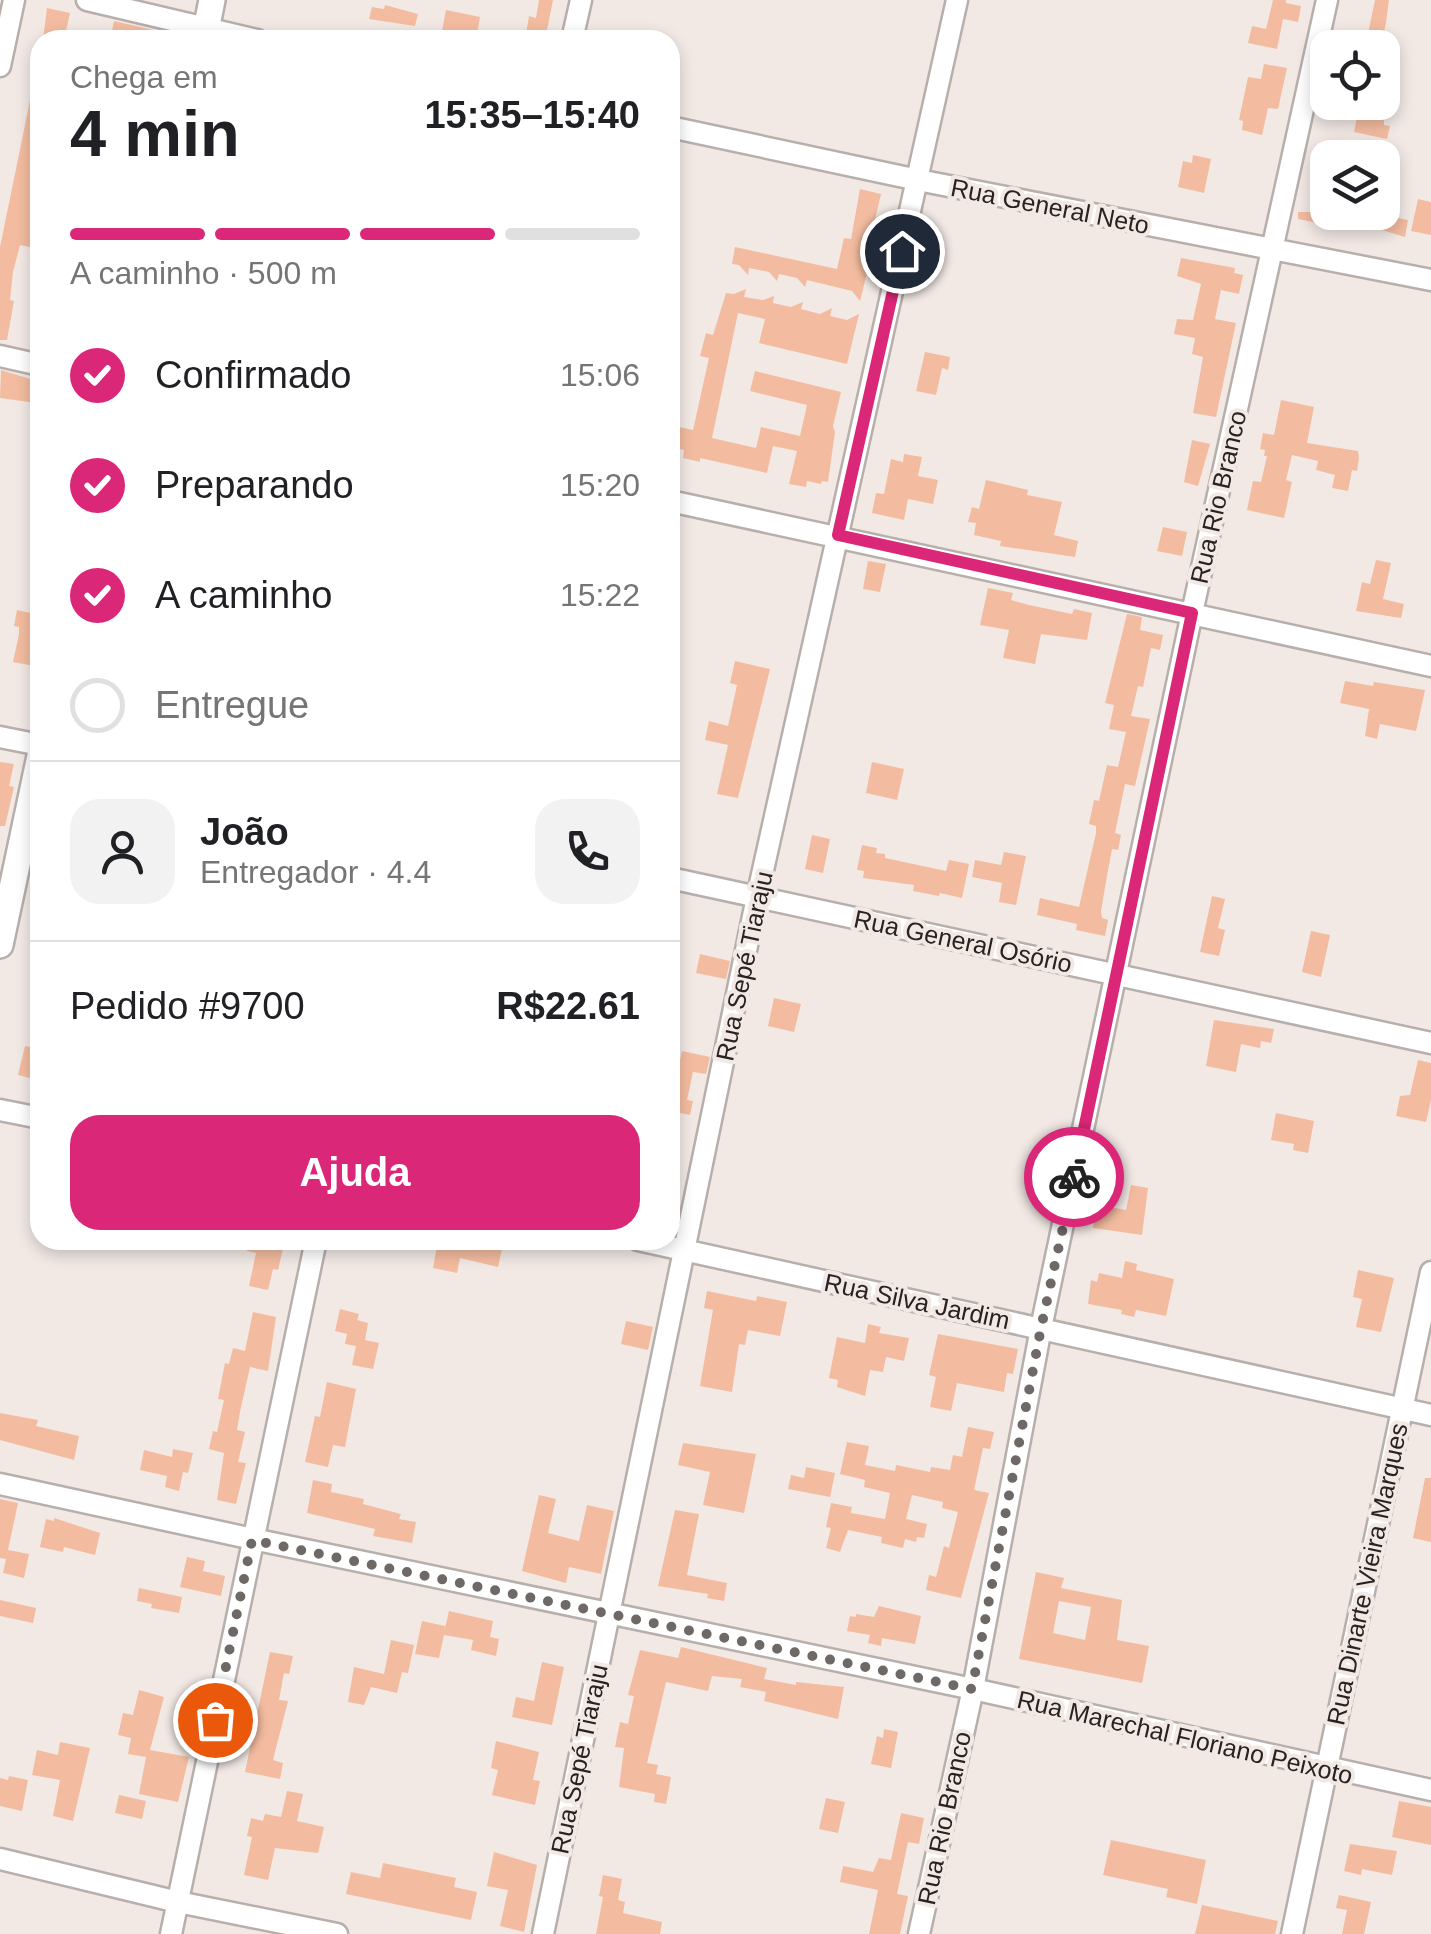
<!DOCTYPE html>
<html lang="pt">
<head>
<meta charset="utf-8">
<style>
  :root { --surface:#fff; --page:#f2f2f2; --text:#202124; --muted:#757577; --line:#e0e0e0; --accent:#db2777 }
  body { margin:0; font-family:Arial,sans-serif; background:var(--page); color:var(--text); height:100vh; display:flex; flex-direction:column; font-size:38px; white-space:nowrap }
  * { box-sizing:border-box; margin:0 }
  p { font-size:32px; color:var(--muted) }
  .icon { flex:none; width:55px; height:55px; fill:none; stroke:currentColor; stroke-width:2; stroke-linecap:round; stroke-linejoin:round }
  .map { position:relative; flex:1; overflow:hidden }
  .details { position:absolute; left:30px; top:30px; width:650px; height:1220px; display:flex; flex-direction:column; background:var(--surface); border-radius:30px; box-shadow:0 5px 15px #0003 }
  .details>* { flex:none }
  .controls { position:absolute; left:1310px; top:30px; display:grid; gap:20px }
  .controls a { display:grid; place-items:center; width:90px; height:90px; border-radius:20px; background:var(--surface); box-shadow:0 5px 15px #0003; font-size:50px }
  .pin { position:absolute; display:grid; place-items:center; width:85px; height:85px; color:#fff; margin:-42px; border:5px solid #fff; border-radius:50%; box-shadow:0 2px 10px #0007 }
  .courier { position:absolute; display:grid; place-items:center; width:100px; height:100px; margin:-50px; border:8px solid #db2777; border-radius:50%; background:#fff; color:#222; box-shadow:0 2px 12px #0007 }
  .summary em { font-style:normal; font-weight:700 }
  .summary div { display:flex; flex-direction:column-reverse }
  .summary { display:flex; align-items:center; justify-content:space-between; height:170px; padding:0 40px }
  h1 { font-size:65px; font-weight:700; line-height:75px }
  .bar { display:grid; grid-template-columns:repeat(4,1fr); gap:15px 10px; align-content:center; height:120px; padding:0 40px }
  .bar i { height:12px; border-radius:8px; background:var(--line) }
  .bar .current { background:var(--accent) }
  .bar p { grid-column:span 4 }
  .line { display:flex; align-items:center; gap:25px; padding:0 40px; border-top:2px solid var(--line) }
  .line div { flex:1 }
  .round { display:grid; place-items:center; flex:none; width:105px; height:105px; border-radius:30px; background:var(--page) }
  ol { padding:0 40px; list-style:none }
  li { display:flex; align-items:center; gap:30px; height:110px }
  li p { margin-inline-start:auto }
  li .icon { padding:10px; border-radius:50%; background:var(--accent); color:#fff; stroke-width:4 }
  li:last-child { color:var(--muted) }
  li i { width:55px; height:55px; border:5px solid var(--line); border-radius:50% }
  .primary-button { display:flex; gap:20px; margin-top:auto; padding:20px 40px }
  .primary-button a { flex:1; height:115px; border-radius:30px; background:var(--accent); color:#fff; font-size:40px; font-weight:700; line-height:115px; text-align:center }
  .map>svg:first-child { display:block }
</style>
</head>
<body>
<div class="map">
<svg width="1431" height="1934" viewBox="0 0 1431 1934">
  <rect width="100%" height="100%" fill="#f2e9e5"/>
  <path fill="#f3bca0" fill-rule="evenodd" d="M539,0h14l-8,40h-20l4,-24 7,2z
    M1273,0h13v3l15,3 -3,16 -15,-3 -6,30 -29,-6 4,-17 14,3z
    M1375,0h14l-3,22 -5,26h-16z
    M385,5l33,9 -3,12 -46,-7 3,-12 12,2z
    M47,8l23,5 -6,27h-21z
    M446,10l34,7 -4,23 -34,-9z
    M114,21l57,13 -2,6h-59z
    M1264,64l23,4 -9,41 -10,-1 -6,27 -20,-5 1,-9 -4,-1 9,-43 13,2z
    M34,81l6,1v100l-6,30 6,1v36l-20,-4 -7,27 -3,28 4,1 -7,39h-7v-93z
    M1359,108l25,5v12l6,1 -3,13 -33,-7z
    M1193,155l18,4 -7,34 -26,-6 5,-26 9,2z
    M1322,177l6,1v34h17l-3,16 -44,-9v-7h16z
    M860,189l21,5 -6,26 5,1 -20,80 -8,-10 -45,-11 -2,7 -8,-9 -18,-4 -2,7 -8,-9 -20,-4 -1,7 -9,-10 -7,-1 3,-17 102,22 7,-31 7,1z
    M1418,199l13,3v33l-20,-4z
    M1378,214l30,6 -3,17 -30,-9z
    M1181,258l54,10 -1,5 9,2 -4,19 -18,-4 -6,29 21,4 -20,94 -23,-4 10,-56 -11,-3 3,-16 -21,-4 3,-15 16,1 8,-36 -24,-8z
    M746,289l-2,8 19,3 11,-4 -1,7 18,4 12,-5 -2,7 19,5 12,-6 -2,8 17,4 12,-6 -12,50 -88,-21 6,-24 -27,-6 -26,125 44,10 5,-21 39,9 7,-31 -57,-14 5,-20 86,21 -8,34 2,6 -7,50 -6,-1 -1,3 -14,-3 -1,6 -17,-3 8,-33 -24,-5 -6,27 -67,-15v4l-17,-4 1,-8 -14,-3v-22l23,5 16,-72 -9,-2 6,-23 7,2 13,-42 8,1z
    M925,352l25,5 -2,13 -6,-2 -6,27 -20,-4z
    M1,370l39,12v16l-4,5 -36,-5z
    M1281,400l33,7 -7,36 51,8 1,7 -2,13 -5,-1 -4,21 -16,-3 3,-13 -19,-5 2,-9 -26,-6 -6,25 6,2 -8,36 -37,-8 6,-29 8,1 6,-26h-3l1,-6 -5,-1 3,-16 11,2z
    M1192,440l18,4 -12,42 -14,-4z
    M904,454l18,3 -4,19 20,4 -5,24 -25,-5 -4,21 -32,-7 4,-20 8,1 7,-35 12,3z
    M986,480l42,10 -1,5 35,7 -8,33 24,6 -3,16 -75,-11 1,-5 -27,-6 2,-12 -8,-1 4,-15 7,2z
    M1163,527l24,5 -5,24 -25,-5z
    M1376,560l15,3 -8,36 21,5 -3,14 -45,-7 6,-29 8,2z
    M868,561l18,3 -6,28 -17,-3z
    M988,588l25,5 -2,7 18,5 43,9 2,-5 18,4 -5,27 -46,-6 -6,30 -32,-6 6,-28 -29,-5z
    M17,610l23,5v52l-27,-5 6,-28v-7l-5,-1z
    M1127,614l15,3 -2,13 23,5 -3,15 -9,-2 -8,39 -5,-1 -7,30 19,3 -15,67 -10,-2 -10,49 6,2 -3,15 -6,-1 -5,27 -6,35 1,7 6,2 -3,16 -29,-6 1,-6 -40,-9 3,-17 39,9 17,-74v-7l-7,-2 5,-24 5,1 8,-36 11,2 8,-35 -17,-3 5,-24 -9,-2z
    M735,661l35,8 -32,129 -21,-4 11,-49 -23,-5 4,-19 19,5 9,-41 -7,-2z
    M1345,681l28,5 1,-4 51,8 -9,41 -36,-7 -3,15 -12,-3 4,-27 -29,-6z
    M0,762l14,2 -5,22 5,1 -9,39h-5z
    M872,762l32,7 -7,31 -31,-7z
    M812,835l18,4 -7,34 -18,-4z
    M862,845l15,3 -1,5 9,1v4l61,13 3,-11 20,4 -7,34 -22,-5 -1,3 -26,-5 1,-6 -51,-7 1,-7 -7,-1z
    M1004,852l22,4 -10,49 -17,-3 3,-19 -30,-6 3,-17 26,5z
    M1212,896l13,3 -7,29 7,2 -6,26 -19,-4z
    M1311,931l19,4 -9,42 -19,-5z
    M700,954l30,7 -4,18 -30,-6z
    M774,998l27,6 -7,28 -26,-6z
    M1214,1020l60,9 -3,14 -10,-2 -1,7 -19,-4 -5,28 -30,-6z
    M25,1046l15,3 -2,31 -20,-5z
    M682,1051l28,6 -4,17 -13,-2 -6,28 6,1 -3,14 -20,-4v-15h2z
    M1418,1060l13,3v37l-5,22 -30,-6 4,-20 10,-1z
    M1276,1113l38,8 -6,32 -15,-3 1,-6 -23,-4z
    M1131,1185l17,3 -6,47 -49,-7 4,-23 29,5z
    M250,1240h35l-7,30 -5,-1 -5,21 -19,-4 7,-33 -9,-2z
    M438,1240l30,6 2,-6 33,4 -5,23 -38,-9 -3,15 -24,-5z
    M1125,1261l12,3 -1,6 38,9 -8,37 -30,-6 -2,7 -13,-3 1,-4 -34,-6 3,-24 6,2 2,-9 23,5z
    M1358,1270l36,8 -13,54 -25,-5 6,-28 -9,-2z
    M707,1291l49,10 1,-5 30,6 -7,34 -32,-6 -3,15 -6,-1 -7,48 -32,-6 13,-76 -9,-2z
    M340,1309l19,5 -2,6 11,3 -3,17 14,3 -6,26 -21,-4 4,-19 -11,-2 2,-10 -12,-3z
    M253,1312l23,5 -8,54 -18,-4 -10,45 -3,18 8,2 -7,30 8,1 -10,41 -19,-4 7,-47 -15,-4 4,-18 4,1 7,-32 -6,-1 7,-36 4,1 4,-16 12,3z
    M626,1321l27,6 -5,23 -27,-6z
    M868,1324l13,3 -2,6 30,5 -5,23 -18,-4 -3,15 -13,-2 -5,26 -28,-9 1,-7 -9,-2 8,-41 28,6z
    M938,1334l80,15 -5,25 -6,-1 -3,19 -47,-9 -6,28 -21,-4 6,-30 -7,-2z
    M327,1382l29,7 -11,58 -12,-2 -5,22 -23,-5 10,-46 5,1z
    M0,1413l38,7 -2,6 43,10 -5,24 -74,-20z
    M968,1427l26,5 -4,17 -7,-1 -9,42 15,3 -28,105 -35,-8 3,-15 7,2 8,-31 5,2 9,-36 -16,-4 1,-6 -31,-7 -6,24 21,5 -3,14 -7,-1 -1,5 -11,-3 -2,9 -22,-5 1,-6 -34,-7 -8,22 -14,-4 5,-20 -5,-1 5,-24 21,4 -1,6 34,6 5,-26 -26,-6 1,-7 -25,-6 7,-32 22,4 -4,19 30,6 1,-6 34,7 1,-5 19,3 3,-15 9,2z
    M683,1443l73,11 -12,59 -41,-8 7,-33 -32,-7z
    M173,1449l20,4 -5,20 -5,-1 -4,19 -14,-4 2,-11 -27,-6 4,-20 28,7z
    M806,1467l29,6 -5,24 -42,-8 3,-14 13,3z
    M1425,1478h6v64l-18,-4z
    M313,1480l19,4 -1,8 33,7 -1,5 38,10 -2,5 17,3 -4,21 -39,-7 2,-7 -68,-16z
    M539,1495l17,4 -8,34 31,8 8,-36 27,6 -13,63 -32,-7 -3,16 -44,-12z
    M0,1499l18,4 -10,47 21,4 -5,24 -21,-5 3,-14 -6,-1z
    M675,1510l24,4 -12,61 40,8 -3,18 -17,-3 1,-4 -50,-8z
    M54,1518l46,15 -5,22 -31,-8 -1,5 -23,-5 6,-28 8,2z
    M187,1557l18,4 -2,10 22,5 -4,20 -41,-9z
    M1036,1572l28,6 -3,10 61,12 -5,40 32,6 -7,37 -123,-24zM1059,1601l32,6 -6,33 -32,-7z
    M139,1588l43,9 -3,16 -28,-5 1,-4 -15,-3z
    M0,1600l36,8 -3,15 -33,-7z
    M879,1606l42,10 -6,28 -33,-6 -1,8 -13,-3 2,-8 -23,-4 3,-15 6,1v-3l18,3z
    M449,1611l44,10 -3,16 9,2 -3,17 -25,-6 2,-10 -29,-5 -5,23 -24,-4 7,-33 23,5 -1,6z
    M391,1640l23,5 -6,28 -6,-1 -5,21 -26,-6 -7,18 -16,-3 6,-35 30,7z
    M681,1647l86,21 -3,11 32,6v-3l48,5 -6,32 -74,-18 2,-9 -26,-5 2,-8 -30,-3 -4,15 -42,-9 -19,81 11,2 -2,9 15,3 -5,27 -12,-2 1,-8 -36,-7 5,-39 -9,-1 5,-25 8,2 6,-28 -6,-1 12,-45 38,8z
    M270,1652l23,4 -4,18 -5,-1 -5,27 9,1 -15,59 10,3 -3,16 -35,-7z
    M542,1662l22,5 -12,58 -40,-8 4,-20 18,4z
    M139,1690l25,7 -14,53 39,7 -11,45 -39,-8 7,-37 -18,-3 3,-16 -13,-3 5,-22 10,2z
    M884,1729l14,3 -7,36 -20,-4 6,-28 6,2z
    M496,1741l43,11 -6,28 7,1 -5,24 -43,-10 6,-25 -7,-2z
    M60,1742l30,6 -17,73 -20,-5 7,-36 -28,-5 5,-25 21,5z
    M9,1776l19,4 -6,31 -22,-5v-28l8,2z
    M287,1791l16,3 -6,27 27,6 -6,26 -43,-5 -7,32 -24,-5 8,-38 -5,-1 4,-18 12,3 2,-7 16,3z
    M119,1795l27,6 -4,18 -27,-6z
    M826,1798l19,4 -7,31 -19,-4z
    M1399,1801l32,6v38l-39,-8z
    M901,1813l23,5 -5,26 -11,-2 -11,52 11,2 -8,38h-31l9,-44 -38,-8 3,-16 30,6 6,-14 12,2z
    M1111,1840l95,20 -9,44 -31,-7 2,-8 -65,-14z
    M1350,1844l47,7 -5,24 -30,-6 -1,6 -17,-4z
    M494,1852l43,13 -13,67 -24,-6 8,-36 -21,-4z
    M383,1863l73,15 -2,9 23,5 -6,28 -125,-26 5,-22 29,6z
    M603,1875l19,4 -4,21 7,2 -2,11 39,9 -2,12h-64l7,-37 -4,-1z
    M1339,1895l32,7 -7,32h-22l5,-24 -11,-2z
    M1202,1905l76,16 -3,13h-80z"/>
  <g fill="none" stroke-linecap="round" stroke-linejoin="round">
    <g stroke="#b7afab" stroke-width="25">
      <path id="minor" d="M87,0l170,40
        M572,40l9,-40
        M0,66l14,-66
        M670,127l248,53 513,100
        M0,356l40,9
        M670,501l761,165
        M0,737l40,8
        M670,878l761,165
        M0,1110l40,8
        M638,1240l793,175
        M0,1484l253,55 720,150 458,101
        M0,1859l178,43 159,32
        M171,1934l145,-694
        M543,1934l214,-1037 200,-897
        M919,1934l54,-245 68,-361 151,-715 135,-613
        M1292,1934l139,-662"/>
    </g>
    <g stroke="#b7afab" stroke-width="30">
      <path id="tertiary" d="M204,40l8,-40
        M0,945l40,-189"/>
    </g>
    <use href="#minor" stroke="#fff" stroke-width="20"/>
    <use href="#tertiary" stroke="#fff" stroke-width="25"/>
  </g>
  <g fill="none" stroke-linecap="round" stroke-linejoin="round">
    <path stroke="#6e6866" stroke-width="10" stroke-dasharray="0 18" d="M215,1720l37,-180 720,149 69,-361 33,-151"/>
    <path stroke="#db2777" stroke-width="12" d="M902,251l-64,284 354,78 -118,564"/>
  </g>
  <g text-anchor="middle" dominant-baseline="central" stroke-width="8" stroke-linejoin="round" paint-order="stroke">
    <g font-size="25" fill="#272322" stroke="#f2e9e5">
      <text transform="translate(1050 206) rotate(11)">Rua General Neto</text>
      <text transform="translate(1218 497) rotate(-77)">Rua Rio Branco</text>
      <text transform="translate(963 941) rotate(12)">Rua General Osório</text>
      <text transform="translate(744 966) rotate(-78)">Rua Sepé Tiaraju</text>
      <text transform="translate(917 1301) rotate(12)">Rua Silva Jardim</text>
      <text transform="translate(1367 1574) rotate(-78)">Rua Dinarte Vieira Marques</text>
      <text transform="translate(1185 1737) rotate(13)">Rua Marechal Floriano Peixoto</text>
      <text transform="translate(579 1759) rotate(-78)">Rua Sepé Tiaraju</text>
      <text transform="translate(944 1818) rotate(-78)">Rua Rio Branco</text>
    </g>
  </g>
</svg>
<div class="controls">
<a><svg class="icon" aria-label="locate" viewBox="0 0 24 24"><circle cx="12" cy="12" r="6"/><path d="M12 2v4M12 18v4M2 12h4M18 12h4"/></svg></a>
<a><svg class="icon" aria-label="layers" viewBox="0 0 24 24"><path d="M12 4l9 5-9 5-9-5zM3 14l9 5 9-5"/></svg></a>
</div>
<div class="pin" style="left:215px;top:1720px;background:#ea580c"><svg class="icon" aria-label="bag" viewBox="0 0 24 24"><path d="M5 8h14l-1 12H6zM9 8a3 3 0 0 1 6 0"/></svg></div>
<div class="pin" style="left:902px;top:251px;background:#1f2937"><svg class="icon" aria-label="home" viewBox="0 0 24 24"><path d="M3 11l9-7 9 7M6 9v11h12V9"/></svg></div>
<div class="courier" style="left:1074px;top:1177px"><svg class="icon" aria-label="bike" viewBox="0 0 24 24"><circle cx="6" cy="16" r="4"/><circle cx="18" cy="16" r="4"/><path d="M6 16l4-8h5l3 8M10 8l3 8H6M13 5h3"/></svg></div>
<section class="details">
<div class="summary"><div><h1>4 min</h1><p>Chega em</p></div><em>15:35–15:40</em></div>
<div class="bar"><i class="current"></i><i class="current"></i><i class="current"></i><i></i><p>A caminho · 500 m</p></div>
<ol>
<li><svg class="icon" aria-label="check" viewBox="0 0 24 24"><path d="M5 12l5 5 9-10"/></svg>Confirmado<p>15:06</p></li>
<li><svg class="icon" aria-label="check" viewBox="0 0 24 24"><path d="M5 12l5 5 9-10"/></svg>Preparando<p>15:20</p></li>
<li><svg class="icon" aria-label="check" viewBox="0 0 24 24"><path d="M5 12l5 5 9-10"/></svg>A caminho<p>15:22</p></li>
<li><i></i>Entregue</li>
</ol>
<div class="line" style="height:180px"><a class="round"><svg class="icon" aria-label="person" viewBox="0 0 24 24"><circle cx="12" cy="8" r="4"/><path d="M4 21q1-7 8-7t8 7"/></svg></a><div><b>João</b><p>Entregador · 4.4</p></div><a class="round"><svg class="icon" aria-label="phone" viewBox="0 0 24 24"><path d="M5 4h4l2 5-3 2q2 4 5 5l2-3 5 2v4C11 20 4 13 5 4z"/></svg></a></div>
<div class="line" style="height:130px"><div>Pedido #9700</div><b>R$22.61</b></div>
<div class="primary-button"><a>Ajuda</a></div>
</section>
</div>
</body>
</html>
